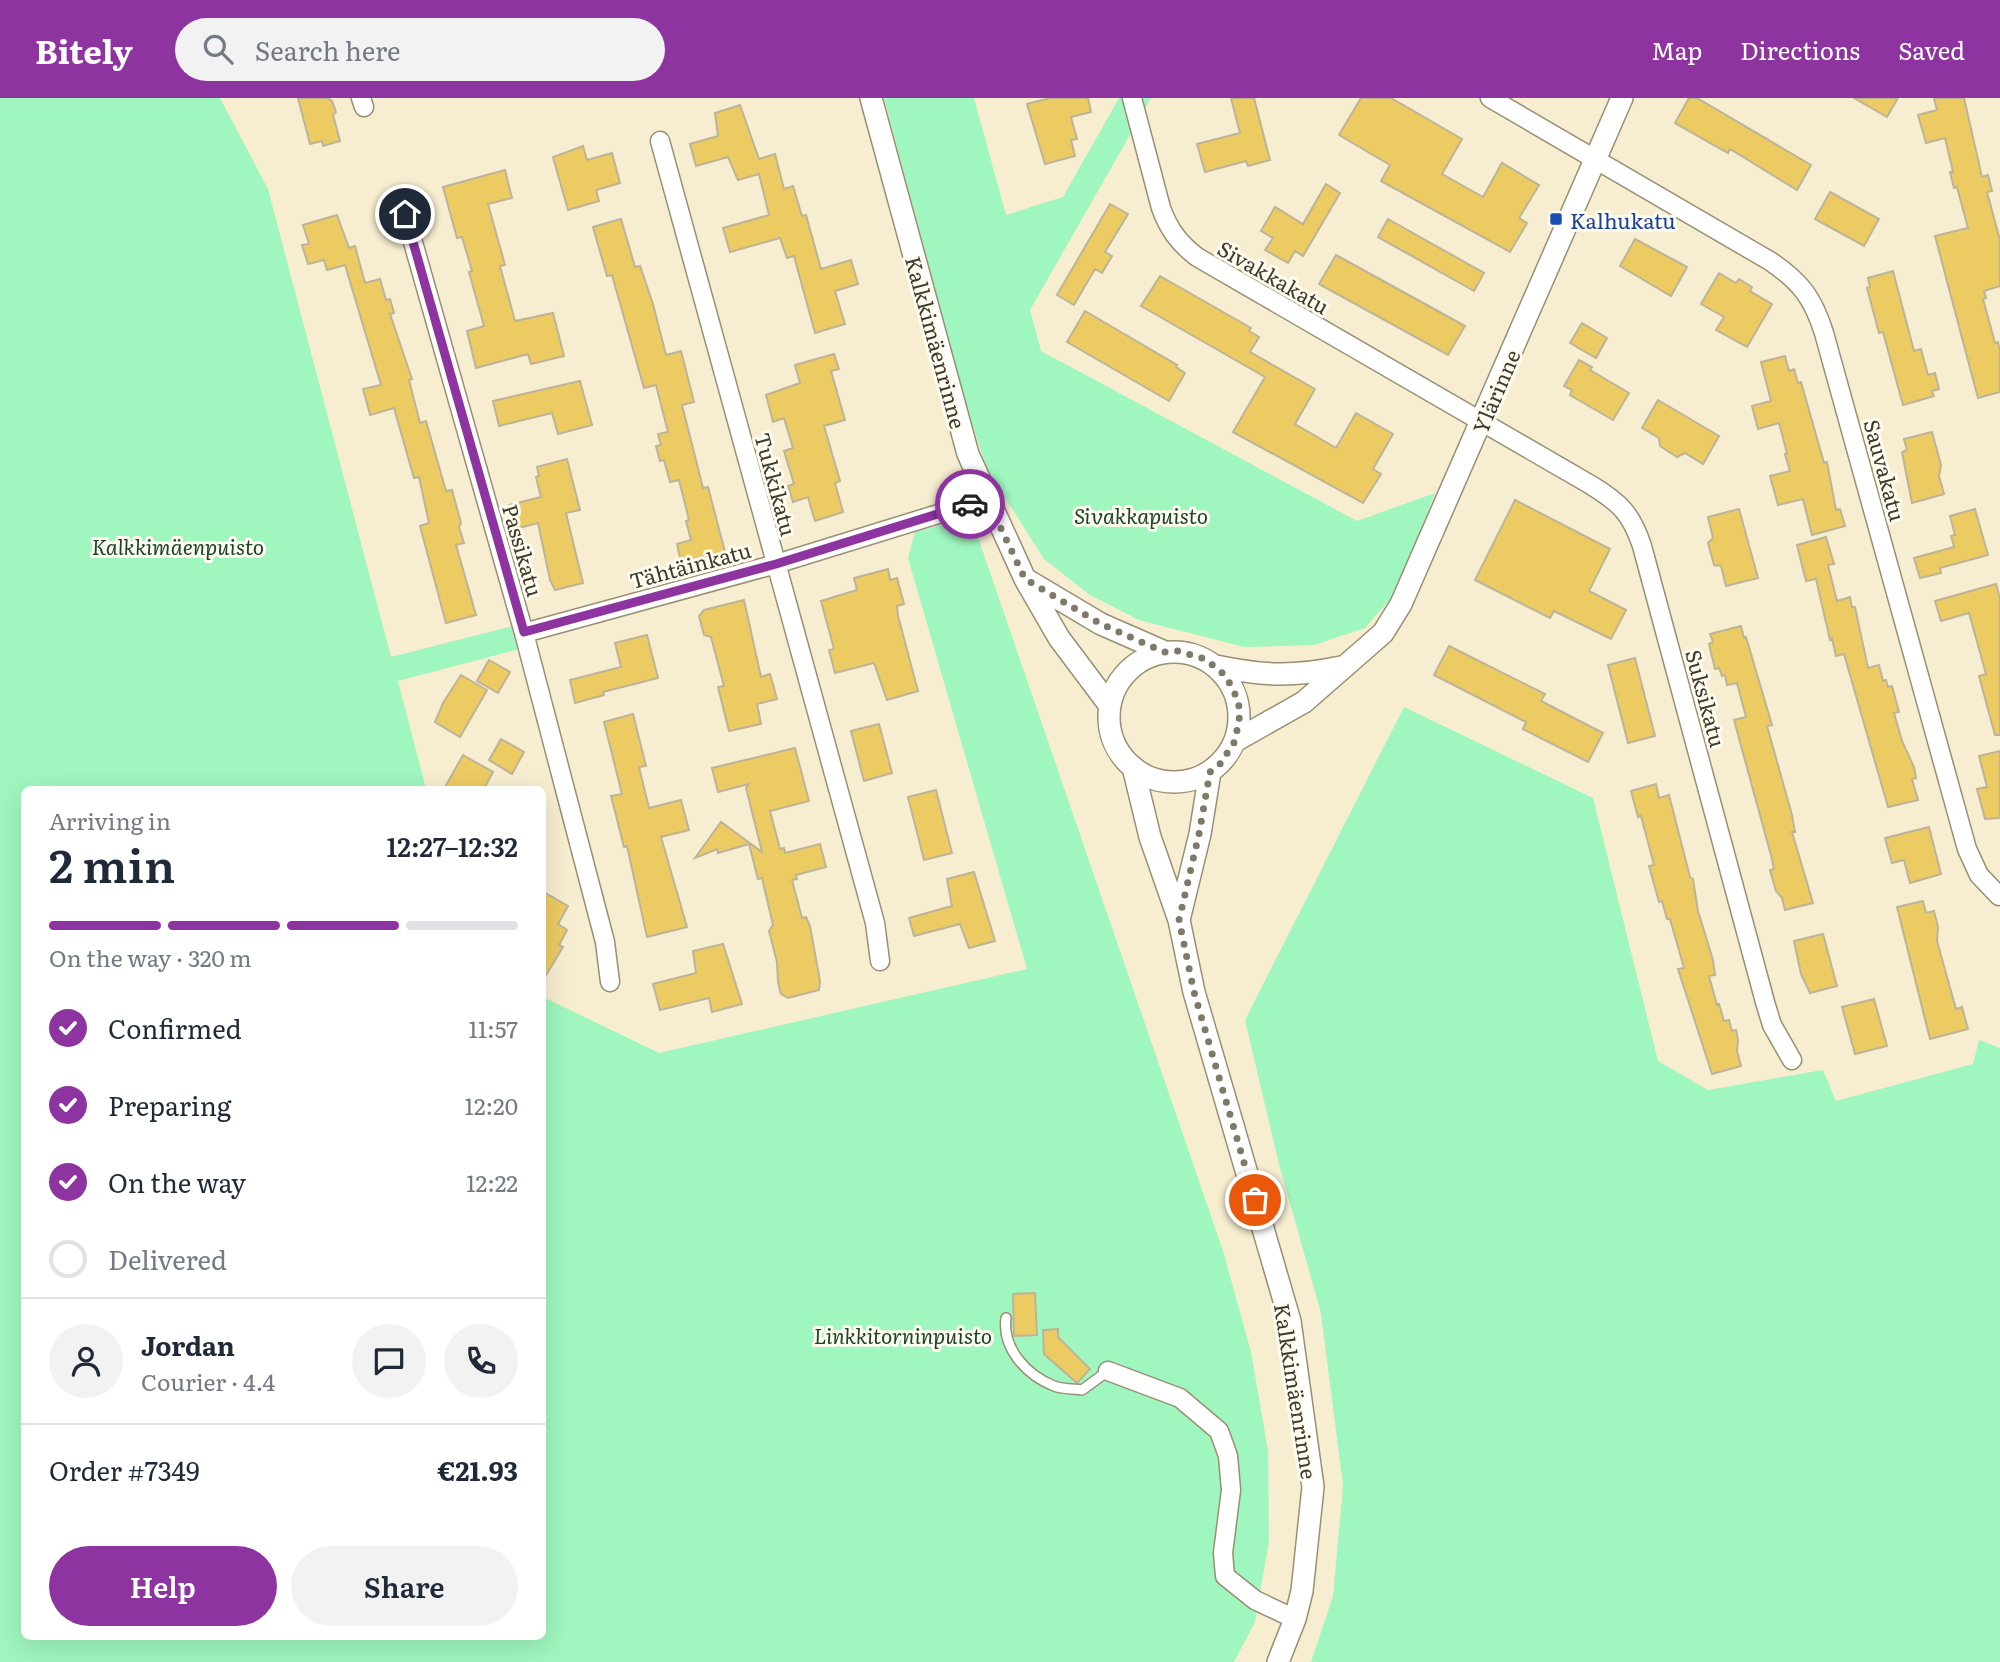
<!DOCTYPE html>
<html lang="en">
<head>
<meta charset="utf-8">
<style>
  :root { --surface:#fff; --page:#f2f2f3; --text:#1f2937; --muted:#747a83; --line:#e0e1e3; --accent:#8e34a0 }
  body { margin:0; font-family:Literata,serif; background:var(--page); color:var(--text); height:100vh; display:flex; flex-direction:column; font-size:26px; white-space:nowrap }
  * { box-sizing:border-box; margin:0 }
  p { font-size:23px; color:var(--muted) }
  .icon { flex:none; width:38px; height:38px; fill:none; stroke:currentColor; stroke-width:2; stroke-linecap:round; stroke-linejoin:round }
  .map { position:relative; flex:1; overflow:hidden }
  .details { position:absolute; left:21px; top:688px; width:525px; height:854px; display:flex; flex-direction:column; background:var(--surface); border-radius:10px; box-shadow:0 7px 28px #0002 }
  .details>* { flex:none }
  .pin { position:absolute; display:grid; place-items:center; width:60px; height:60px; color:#fff; margin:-30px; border:4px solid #fff; border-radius:50%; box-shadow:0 2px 7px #0007 }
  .courier { position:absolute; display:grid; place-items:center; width:70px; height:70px; margin:-35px; border:5px solid #8e34a0; border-radius:50%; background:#fff; color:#222; box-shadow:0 2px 9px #0007 }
  .overview em { font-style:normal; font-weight:600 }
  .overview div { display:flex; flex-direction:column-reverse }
  .overview { display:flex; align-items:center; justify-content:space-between; height:119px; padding:0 28px }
  h1 { font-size:46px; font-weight:600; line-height:52px }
  .bar { display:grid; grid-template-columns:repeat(4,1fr); gap:10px 7px; align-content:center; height:84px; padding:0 28px }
  .bar i { height:9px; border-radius:5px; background:var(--line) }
  .bar .on { background:var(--accent) }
  .bar p { grid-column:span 4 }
  .line { display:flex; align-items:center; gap:18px; padding:0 28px; border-top:2px solid var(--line) }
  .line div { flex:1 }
  .round { display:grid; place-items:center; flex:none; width:74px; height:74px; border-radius:37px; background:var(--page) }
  ol { padding:0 28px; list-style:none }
  li { display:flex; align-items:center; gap:21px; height:77px }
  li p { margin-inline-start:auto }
  li .icon { padding:7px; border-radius:50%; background:var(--accent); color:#fff; stroke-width:4 }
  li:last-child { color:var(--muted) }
  li i { width:38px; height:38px; border:4px solid var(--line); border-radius:50% }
  .action { display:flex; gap:14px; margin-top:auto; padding:14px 28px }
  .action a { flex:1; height:80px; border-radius:42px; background:var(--accent); color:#fff; font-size:28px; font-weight:600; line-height:80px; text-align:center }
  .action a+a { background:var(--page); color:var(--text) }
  header { display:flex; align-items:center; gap:42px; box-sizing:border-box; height:98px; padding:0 35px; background:var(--accent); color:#fff }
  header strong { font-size:33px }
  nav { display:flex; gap:38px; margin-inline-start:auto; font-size:24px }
  .search { width:490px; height:63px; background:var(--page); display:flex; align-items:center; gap:18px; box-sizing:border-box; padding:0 24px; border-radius:38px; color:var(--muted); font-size:26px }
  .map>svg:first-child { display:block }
</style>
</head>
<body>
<header>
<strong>Bitely</strong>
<div class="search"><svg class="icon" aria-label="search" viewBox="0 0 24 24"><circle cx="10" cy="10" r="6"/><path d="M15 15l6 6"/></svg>Search here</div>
<nav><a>Map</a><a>Directions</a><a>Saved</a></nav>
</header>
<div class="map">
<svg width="2000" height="1564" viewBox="0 0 2000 1564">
  <rect width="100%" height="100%" fill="#f7edd0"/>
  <path fill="#9ff6be" d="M0,0h220l48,91 123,468 122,-31 6,23 -121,32 28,108h-402v847h518l1,-639 116,56 368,-84 -119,-411 7,-26 56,-15 252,734 28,101 17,99 1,90 -14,81 -21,40h-1234z
    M884,0h90l32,117 57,-18 56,-99h32l-121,212 11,41 316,170 78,-28 -21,58 -21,45 -28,32 -51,17 -70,2 -105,-27 -49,-25 -46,-36 -57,-90 -21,-64z
    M1404,609l189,91 65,263 50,29 115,-20 13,31 137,-37 6,-24 21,8v614h-689l22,-66 10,-110 -22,-173 -42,-149 -34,-144z"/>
  <path fill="#edcb63" stroke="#bdb498" stroke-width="2" d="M298,0h30l4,3 4,11 -3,3 7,26 -17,5 -1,-5 -12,3z
    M1050,0h38l3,14 -20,5 6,22 -6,1 4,16 -30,8 -18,-60z
    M1231,0h23l16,62 -22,6 -2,-5 -41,11 -8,-28 43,-11z
    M1361,0h30l71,41 -20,35 41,23 19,-34 37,22 -20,33 8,5 -17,29 -129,-71 9,-16 -51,-30z
    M1689,0h8l114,67 -14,25 -67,-41 -2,4 -53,-30z
    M1854,0h44l-11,19z
    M1934,0h30l18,79 6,-2 4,16 -5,1 13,48v46l-16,5 2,7 -3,1 12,44 3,-1 2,9v41l-22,6 -43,-162 33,-8 -11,-41 -3,1 -4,-16h3l-8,-34 -19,5 -8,-28 19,-5z
    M740,7l19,54 16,-5 9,35 9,-3 9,30 4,-1 15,54 30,-9 7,24 -23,7 10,33 -30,9 -21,-77 -7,2 -7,-20 -50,14 -7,-24 46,-13 -10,-41 -21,6 -10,-23 -32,9 -6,-22 28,-8 -3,-23z
    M583,48l4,14 25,-7 8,30 -24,7 3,11 -31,9 -15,-53z
    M505,72l7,28 -24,6 17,61 -5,1 15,55 38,-8 11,43 -33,8 -3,-10 -52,14 -9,-37 17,-5 -15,-54 3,-1 -10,-34 -5,1 -14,-51z
    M1326,86l14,9 -37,63 -8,-5 -7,12 -23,-13 8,-12 -12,-7 14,-24 28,17z
    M1830,94l49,27 -15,27 -49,-27z
    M1110,106l18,10 -23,38 7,4 -10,17 -7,-4 -21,36 -17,-10z
    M337,117l12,33 6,-2 10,37 15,-4 6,21 4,-1 4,14 -4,1 22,65 -3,1 11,43 6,-2 20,70 6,-1 9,33 -2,4 5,16 -8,2 20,70 -30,8 -26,-97 9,-3 -10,-46 -5,1 -20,-70 -24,7 -7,-26 18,-4 -36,-120 -18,5 -3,-10 -16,4 -6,-19 7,-1 -6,-19z
    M621,121l14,48 5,-1 13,38 13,51 15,-4 13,51 -12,3 21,83 5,-1 17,65 -44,10 -4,-18 14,-4 -5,-19 3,-1 -10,-40 -9,2 -6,-22 -4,1 -4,-15 5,-1 -3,-11 10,-2 -12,-47 -12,3 -32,-113 -5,1 -14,-49z
    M1388,121l96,54 -10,18 -96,-54z
    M1635,141l52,28 -16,29 -51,-30z
    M1336,157l129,71 -17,29 -129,-71z
    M1893,173l21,80 7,-2 7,26 7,-2 4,16 -7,2 2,5 -31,9 -20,-73 -4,1 -12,-45 3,-1 -2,-9z
    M1719,175l17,10 3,-4 13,8 -2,4 22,13 -25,43 -31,-17 8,-13 -23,-13z
    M1160,178l91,52 -2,3 10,6 -9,15 65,37 -20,35 41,24 20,-35 37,21 -20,35 8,5 -18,29 -130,-71 32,-55 -124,-71z
    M1085,213l92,54 -1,2 9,6 -16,28 -102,-59z
    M1582,225l25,15 -11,20 -26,-15z
    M834,256l5,15 -8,2 14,49 -21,6 16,55 -5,2 8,29 -28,9 -7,-24 -15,5 -5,-16 6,-2 -10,-33 9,-3 -9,-30 -11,4 -7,-27 34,-12 -5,-18z
    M1785,258l4,15 5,-2 4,14 3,-1 23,81 3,-1 9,48 4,-1 5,17 -33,9 -9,-36 -25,6 -8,-29 20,-5 -5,-17 2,-1 -8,-30 -21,6 -6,-23 19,-5 -10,-39z
    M1579,262l13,7 -2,3 39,23 -16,27 -43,-25 2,-5 -8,-4z
    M580,283l12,44 -34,9 -6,-21 -53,13 -6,-25z
    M1658,302l61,36 -16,28 -18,-11 -8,4 -17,-11 -1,-8 -17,-10z
    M1932,334l9,33 -2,11 5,18 -32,9 -10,-51 5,-2 -3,-11z
    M567,361l13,51 -14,3 17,70 -28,7 -5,-10 -12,-57 -23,6 -6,-24 32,-8 -5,-20 3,-1 -2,-9z
    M1515,402l95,49 -21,42 37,19 -15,29 -57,-28 -4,7 -75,-38z
    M1739,411l19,69 -32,8 -5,-20 -7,-1 -6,-22 5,-5 -5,-21z
    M1975,411l13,46 -48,13 1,5 -21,5 -6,-20 40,-11 -3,-11 4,-1 -5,-19z
    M1826,439l8,27 -6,1 9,36 13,-4 2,10h3l13,61 11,-3 4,16 3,-1 2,7 4,-1 7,26 -5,1 8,28 12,26 2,11 -4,1 6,21 -30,7 -44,-153 -8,2 -4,-18 -2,2 -14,-61 -10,2 -9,-36z
    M888,471l2,11 7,-2 7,26 -7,2 1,10 20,75 -31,9 -13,-37 -39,10 -6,-23 5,-1 -13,-48 36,-11 -3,-12z
    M1996,486l4,14v137h-5l-16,-59 7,-2 -17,-61 -28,8 -6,-20z
    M744,502l17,77 9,-3 7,25 -20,5 4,20 -32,7 -11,-44 6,-1 -13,-49 -7,-2 -5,-19 5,-6z
    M1741,528l3,12 2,-1 26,88 -5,1 25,89 3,17h-3l21,71 -28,7 -3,-12 -6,-7 -6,-21 4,-1 -2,-10 -38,-139 12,-3 -9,-34 -10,2 -2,-10 -3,1 -3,-8 -4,1 -6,-25 4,-2 -3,-8z
    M647,537l11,43 -55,14 1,3 -29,8 -5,-23 51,-13 -6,-24z
    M1449,548l96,48 -4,7 62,32 -15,29 -65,-33 3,-7 -92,-47z
    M1635,560l20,78 -27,7 -20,-78z
    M489,562l21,12 -12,21 -21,-12z
    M461,577l26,15 -27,47 -25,-15 8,-19z
    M633,616l13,52 -7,1 10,41 32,-8 8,30 -28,7 26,90 -40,10 -20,-91 -3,1 -13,-51 11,-2 -18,-72z
    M879,626l13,49 -28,8 -13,-50z
    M501,641l23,13 -12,22 -23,-14z
    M795,650l14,53 -39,10 10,38 4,-1 1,5 35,-9 6,23 -30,8 1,4 -5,1 10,38 4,-1 4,9 10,55 -1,9 -31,8 -7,-4 -3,-12 -1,-20 -8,-31 4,-6 -11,-47 -4,1 -9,-35 -31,9 -1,-4 -22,9 26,-36 41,30 -16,-64 3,-4 -31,8 -6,-24z
    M2000,653v67l-15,1 -8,-30 10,-2 -8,-31z
    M463,657l30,17 -9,17h-40z
    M1656,686l3,14 10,-3 21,82 3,2 5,32 15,49 2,15 -6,1 8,29 2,-1 5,17 5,-1 3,11 4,-1 2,10 -1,11 4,15 -29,8 -34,-105 6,-1 -14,-49h-3l-5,-18 -3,1 -10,-36 5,-1 -13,-49 -3,1 -7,-26z
    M936,692l16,63 -28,7 -16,-63z
    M1929,729l12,47 -31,9 -6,-23 -12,3 -7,-25z
    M974,774l21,69 -26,7 -9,-24 -46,12 -5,-18 43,-12 -5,-27z
    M542,793l26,15 -10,18 9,6 -8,15 4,2 -21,35z
    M1923,803l3,12 8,-2 4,16 -1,14 10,36 9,32 6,-2 6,22 -38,10 -33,-132z
    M1823,836l14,52 -27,7 -9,-19 -7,-33z
    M723,846l19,60 -30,8 -3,-14 -49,12 -7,-26 43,-11 -3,-22z
    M1874,901l13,47 -32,8 -13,-47z
    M1035,1195l2,42 -23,1 -1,-42z
    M1058,1231v8l32,32 -13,14 -33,-29 -1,-24z"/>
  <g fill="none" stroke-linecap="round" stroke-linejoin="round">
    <g stroke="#988f74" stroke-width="12">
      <path id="service" d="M1006,1220c-4,30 20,57 48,68 8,3 19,3 28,4l26,-19"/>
    </g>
    <g stroke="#988f74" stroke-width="21">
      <path id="minor" d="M361,0l3,9
        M1132,0l29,110c8,22 18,35 36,49l394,228c29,18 40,28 51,61l123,456 7,23 20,35
        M1490,0l280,163c31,21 43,37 54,72l143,516 12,26 20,21
        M660,43l215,782 5,38
        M405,116l119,419 81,309 5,40
        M524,535l252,-69 211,-65
        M1108,1273l72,27 39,33 9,25 3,34 -8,63 2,23 30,24 40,19"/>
    </g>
    <g stroke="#988f74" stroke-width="24">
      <path id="tertiary" d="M871,0l97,356 57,125 34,59 51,68
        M1027,482l74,44 64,28
        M1109 619a65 65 0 1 1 130 0a65 65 0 1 1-130 0Z
        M1216,568c48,10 77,11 125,1
        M1235,643l69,-39 79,-69 18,-29 221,-506
        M1133,669l17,70 29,83 15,72 96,329 23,166 -11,104 -7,28 -17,43
        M1179,822l21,-86 10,-62"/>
    </g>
    <use href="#service" stroke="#fff" stroke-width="9"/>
    <use href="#minor" stroke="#fff" stroke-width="18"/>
    <use href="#tertiary" stroke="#fff" stroke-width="21"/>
  </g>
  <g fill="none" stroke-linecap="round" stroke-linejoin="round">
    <path stroke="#7f7967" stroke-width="7" stroke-dasharray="0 12.6" d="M970,406l17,-5 38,80 76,45 63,28 14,-1 27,8 21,17 12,24 2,14 -5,27 -15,23 -10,8 -11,62 -20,86 15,72 61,208"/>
    <path stroke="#8e34a0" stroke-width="9" d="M405,116l119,418 252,-68 194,-60"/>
  </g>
  <rect fill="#1a4fb4" stroke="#fffbef" stroke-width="2.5" x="1549" y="114" width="14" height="14" rx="3.5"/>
  <g text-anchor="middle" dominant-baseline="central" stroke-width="6" stroke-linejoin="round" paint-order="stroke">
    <g font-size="21" fill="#164399" stroke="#fffbef" text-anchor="start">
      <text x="1570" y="121">Kalhukatu</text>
    </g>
    <g font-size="21" fill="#3e3a2e" stroke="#fffbef">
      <text transform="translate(1274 178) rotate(30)">Sivakkakatu</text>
      <text transform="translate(937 244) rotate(75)">Kalkkimäenrinne</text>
      <text transform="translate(1495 293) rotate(-67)">Ylärinne</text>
      <text transform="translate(1886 372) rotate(75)">Sauvakatu</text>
      <text transform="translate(777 386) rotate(75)">Tukkikatu</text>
      <text transform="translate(524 452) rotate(74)">Passikatu</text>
      <text transform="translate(690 466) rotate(-15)">Tähtäinkatu</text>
      <text transform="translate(1707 600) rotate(75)">Suksikatu</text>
      <text transform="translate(1297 1293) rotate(81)">Kalkkimäenrinne</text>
    </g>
    <g font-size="21" font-style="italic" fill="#1a442c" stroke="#fffbef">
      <text x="1141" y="416">Sivakkapuisto</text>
      <text x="178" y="447">Kalkkimäenpuisto</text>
      <text x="903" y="1236">Linkkitorninpuisto</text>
    </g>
  </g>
</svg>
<div class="pin" style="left:1255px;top:1102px;background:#ea580c"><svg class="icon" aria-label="bag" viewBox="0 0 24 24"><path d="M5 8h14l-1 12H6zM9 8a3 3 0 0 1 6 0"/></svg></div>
<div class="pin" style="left:405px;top:116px;background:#1f2937"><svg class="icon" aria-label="home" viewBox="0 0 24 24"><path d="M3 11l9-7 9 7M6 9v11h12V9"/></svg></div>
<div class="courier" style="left:970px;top:406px"><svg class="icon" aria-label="car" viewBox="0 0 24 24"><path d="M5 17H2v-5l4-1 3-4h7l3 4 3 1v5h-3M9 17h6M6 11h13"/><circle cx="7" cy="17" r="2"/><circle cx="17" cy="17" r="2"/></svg></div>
<section class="details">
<div class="overview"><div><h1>2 min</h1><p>Arriving in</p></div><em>12:27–12:32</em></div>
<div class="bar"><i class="on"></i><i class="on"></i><i class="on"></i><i></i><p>On the way · 320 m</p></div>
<ol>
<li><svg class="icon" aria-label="check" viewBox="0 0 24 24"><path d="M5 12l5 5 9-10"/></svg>Confirmed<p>11:57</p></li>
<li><svg class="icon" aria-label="check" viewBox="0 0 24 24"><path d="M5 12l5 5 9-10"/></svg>Preparing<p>12:20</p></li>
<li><svg class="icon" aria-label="check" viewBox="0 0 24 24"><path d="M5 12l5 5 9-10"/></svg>On the way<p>12:22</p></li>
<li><i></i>Delivered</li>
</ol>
<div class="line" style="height:126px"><a class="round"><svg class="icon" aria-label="person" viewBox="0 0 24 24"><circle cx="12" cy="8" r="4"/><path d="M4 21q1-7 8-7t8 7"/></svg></a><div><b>Jordan</b><p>Courier · 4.4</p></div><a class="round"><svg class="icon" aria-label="chat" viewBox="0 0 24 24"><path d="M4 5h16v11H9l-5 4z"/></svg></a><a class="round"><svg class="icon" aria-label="phone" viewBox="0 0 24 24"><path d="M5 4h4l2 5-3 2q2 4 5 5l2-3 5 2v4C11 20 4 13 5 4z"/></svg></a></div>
<div class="line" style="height:91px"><div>Order #7349</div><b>€21.93</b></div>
<div class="action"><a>Help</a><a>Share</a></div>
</section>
</div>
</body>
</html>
